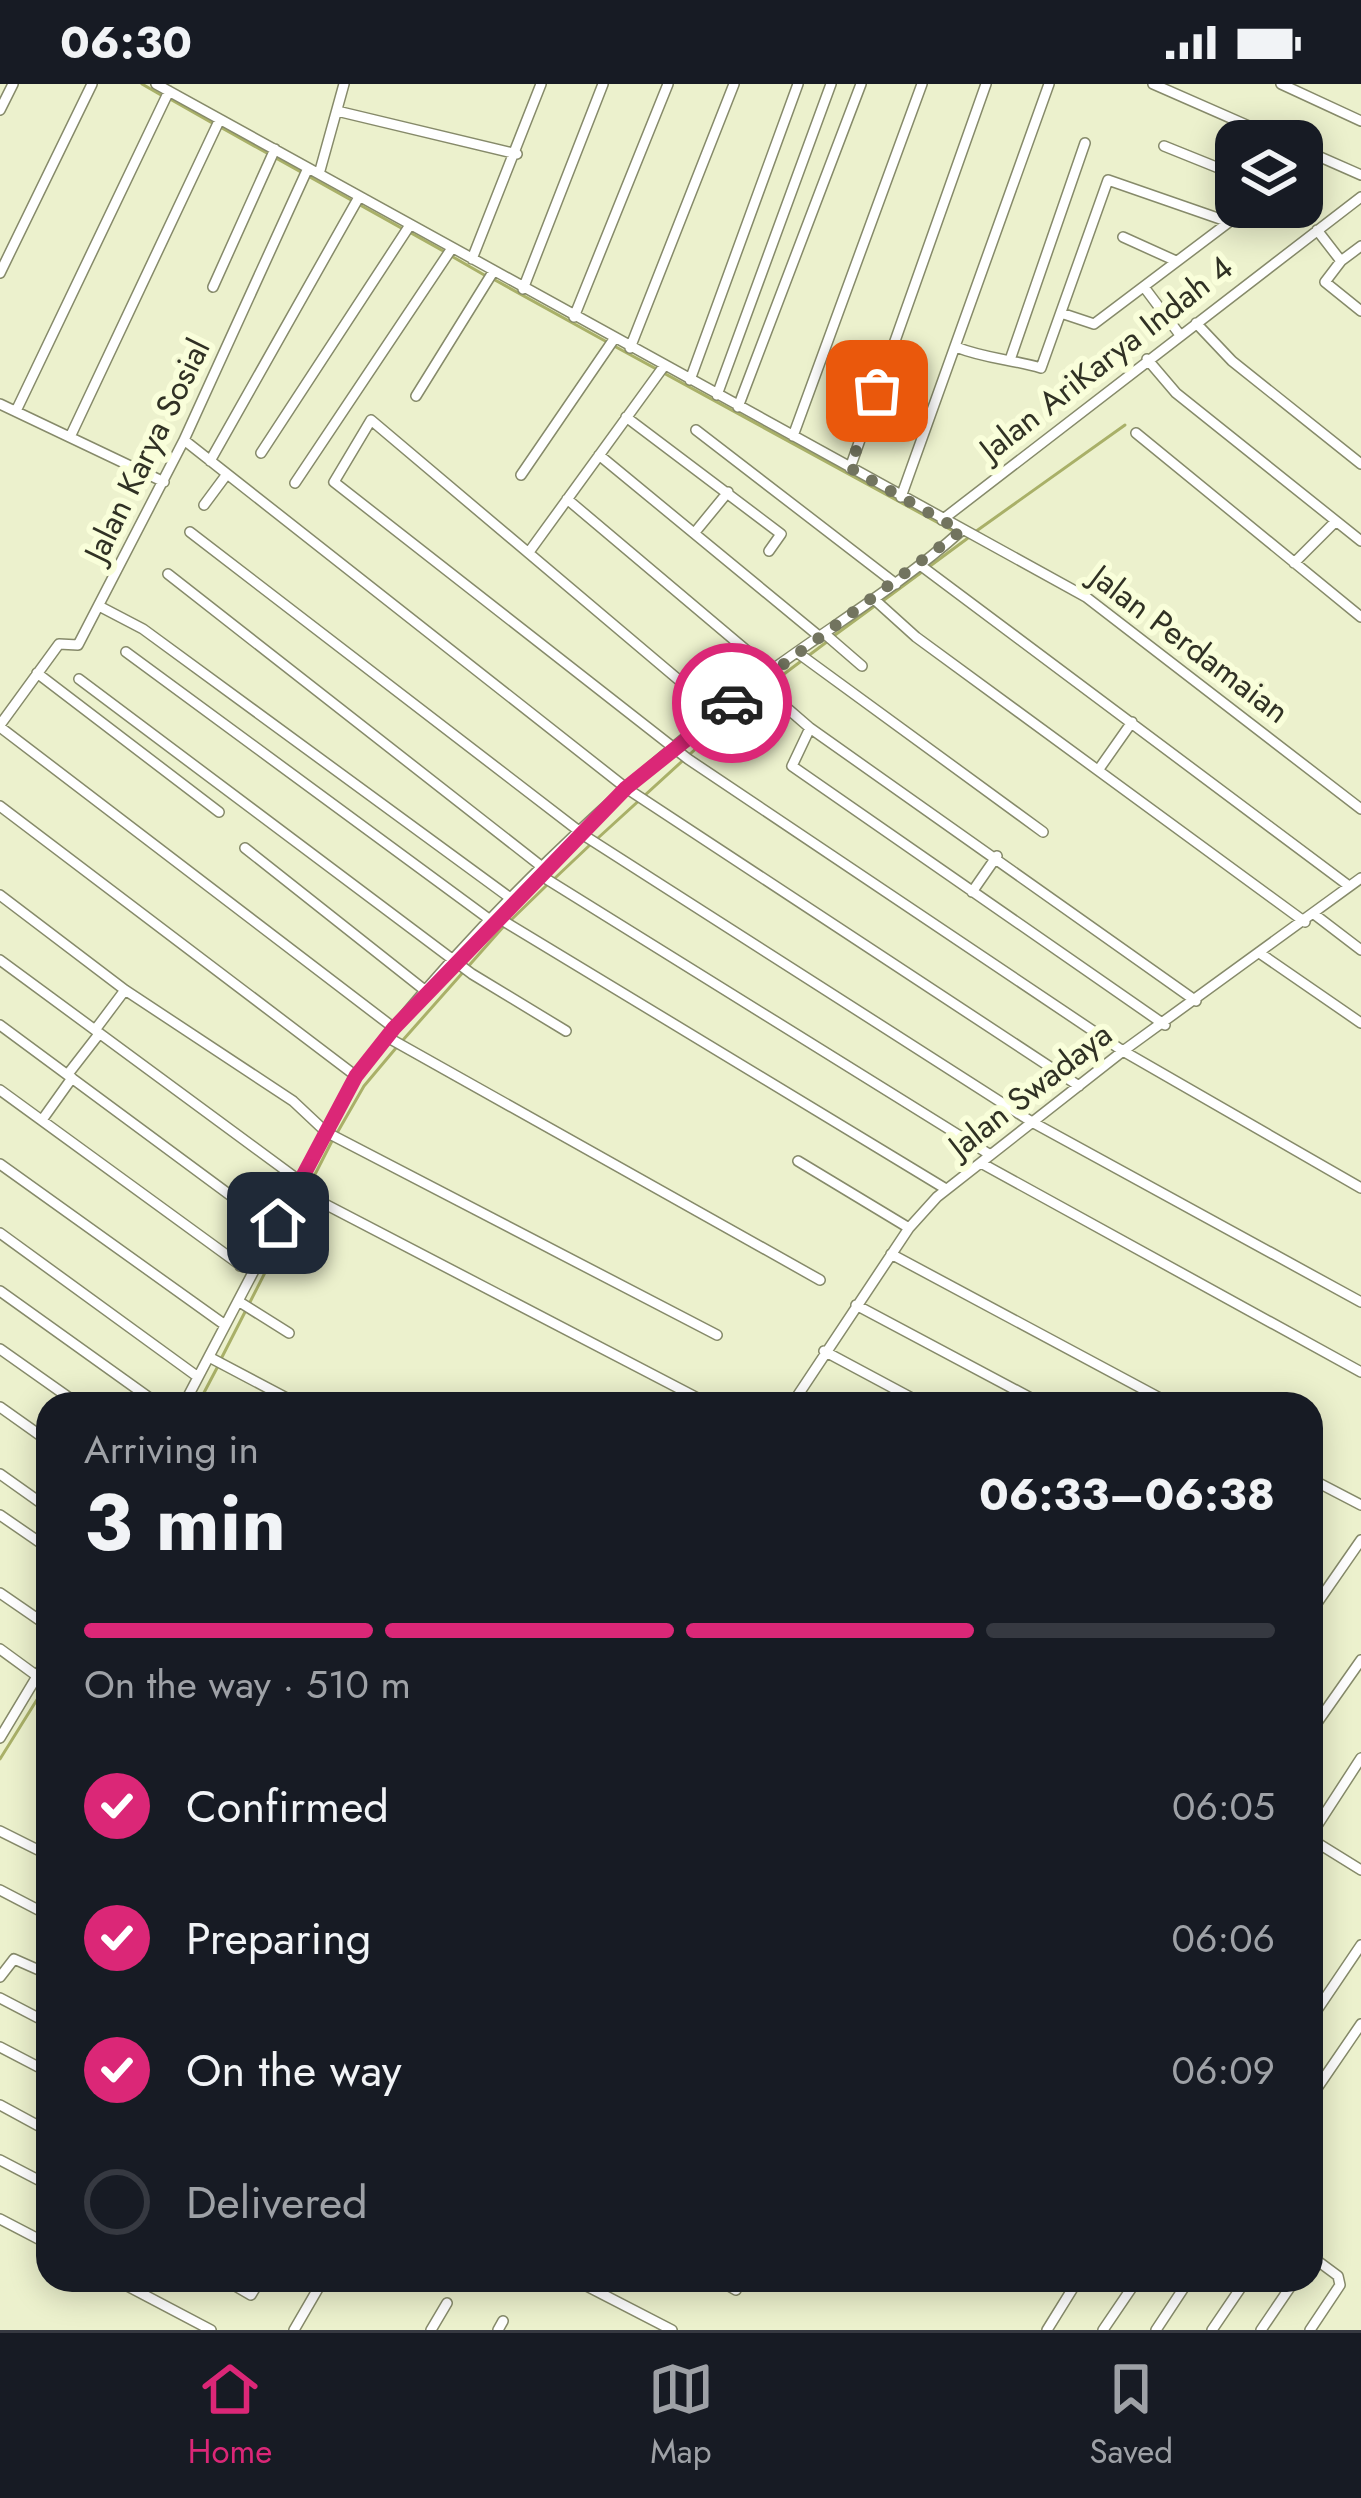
<!DOCTYPE html>
<html lang="en">
<head>
<meta charset="utf-8">
<style>
  :root { --surface:#171b24; --page:#20242c; --text:#f1f3f6; --muted:#9ea1a6; --line:#363941; --accent:#db2777 }
  body { margin:0; font-family:Jost,sans-serif; background:var(--page); color:var(--text); height:100vh; display:flex; flex-direction:column; font-size:45px; white-space:nowrap }
  * { box-sizing:border-box; margin:0 }
  p { font-size:39px; color:var(--muted) }
  .icon { flex:none; width:66px; height:66px; fill:none; stroke:currentColor; stroke-width:2; stroke-linecap:round; stroke-linejoin:round }
  .map { position:relative; flex:1; overflow:hidden }
  .drawer { position:absolute; left:36px; top:1308px; width:1287px; height:900px; display:flex; flex-direction:column; background:var(--surface); border-radius:36px; box-shadow:0 6px 30px #0003 }
  .drawer>* { flex:none }
  .controls { position:absolute; left:1215px; top:36px; display:grid; gap:24px }
  .controls a { display:grid; place-items:center; width:108px; height:108px; border-radius:24px; background:var(--surface); box-shadow:0 6px 30px #0003; font-size:60px }
  .pin { position:absolute; display:grid; place-items:center; width:102px; height:102px; color:#fff; margin:-51px; border-radius:24px; box-shadow:0 6px 18px #0006 }
  .courier { position:absolute; display:grid; place-items:center; width:120px; height:120px; margin:-60px; border:9px solid #db2777; border-radius:50%; background:#fff; color:#222; box-shadow:0 3px 15px #0007 }
  .headline em { font-style:normal; font-weight:700 }
  .headline div { display:flex; flex-direction:column-reverse }
  .headline { display:flex; align-items:center; justify-content:space-between; height:204px; padding:0 48px }
  h1 { font-size:78px; font-weight:700; line-height:90px }
  .bar { display:grid; grid-template-columns:repeat(4,1fr); gap:18px 12px; align-content:center; height:144px; padding:0 48px }
  .bar i { height:15px; border-radius:9px; background:var(--line) }
  .bar .active { background:var(--accent) }
  .bar p { grid-column:span 4 }
  ol { padding:0 48px; list-style:none }
  li { display:flex; align-items:center; gap:36px; height:132px }
  li p { margin-inline-start:auto }
  li .icon { padding:12px; border-radius:50%; background:var(--accent); color:#fff; stroke-width:4 }
  li:last-child { color:var(--muted) }
  li i { width:66px; height:66px; border:6px solid var(--line); border-radius:50% }
  .status { display:flex; justify-content:space-between; align-items:center; height:84px; padding:0 60px; background:var(--surface); direction:ltr }
  .status svg { height:33px; fill:currentColor }
  .tabs { display:flex; justify-content:space-around; align-items:center; height:168px; border-top:3px solid var(--line); background:var(--surface); font-size:33px; color:var(--muted) }
  .tabs a { display:grid; justify-items:center; gap:6px }
  .tabs .active { color:var(--accent) }
  .map>svg:first-child { display:block }
</style>
</head>
<body>
<div class="status"><b>06:30</b><svg viewBox="0 0 49 12"><path d="M0 12V9h3v3zM5 12V6h3v6zM10 12V3h3v9zM15 12V0h3v12zM26 1h20v11H26zM47 4h2v5h-2z"/></svg></div>
<div class="map">
<svg width="1361" height="2246" viewBox="0 0 1361 2246">
  <rect width="100%" height="100%" fill="#ecf1cd"/>
  <g fill="none" stroke-linecap="round" stroke-linejoin="round">
    <path stroke="#a9b068" stroke-width="3" d="M142,0l19,11
      M170,15l44,25
      M222,44l181,101
      M411,149l34,19
      M453,173l33,19
      M495,196l112,62
      M616,263l339,185
      M975,448l150,-107
      M884,516l84,-62
      M835,551l41,-30
      M768,602l60,-45
      M731,633l30,-25
      M598,754l126,-115
      M554,795l37,-35
      M511,836l36,-35
      M403,956l101,-114
      M337,1049l27,-47 32,-38
      M249,1220l83,-163
      M222,1273l23,-45
      M198,1320l20,-38
      M0,1675l48,-77"/>
    <g stroke="#868a6a" stroke-width="12">
      <path id="minor" d="M156,0l930,513 275,212
        M1153,0l130,57
        M1281,0l80,37
        M0,26l13,-26
        M337,27l180,43
        M1164,62l72,29
        M1302,65l59,26
        M319,90l25,-90
        M1317,146l24,31 -16,21 36,29
        M1123,153l53,24
        M472,175l69,-175
        M1341,177l20,-15
        M0,189l92,-189
        M213,203l62,-138
        M1144,203l36,48
        M523,205l80,-205
        M1061,229l33,11 155,-117
        M574,233l94,-233
        M1196,239l36,38 129,103
        M956,263c30,12 55,12 85,21l67,-188 121,42
        M630,264l104,-264
        M1011,273l74,-214
        M1147,275l29,34 185,148
        M690,296l108,-296
        M717,311l114,-311
        M416,312l77,-124
        M0,320l164,78
        M738,323l123,-323
        M16,327l153,-320
        M626,333l155,117 -12,17
        M696,346l200,154
        M1136,349l225,184
        M793,352l129,-352
        M70,353l149,-316
        M184,356l442,348 453,298
        M261,369l149,-228
        M599,371l221,182
        M210,377l149,-264
        M850,384l136,-384
        M521,391l93,-136
        M295,399l157,-235
        M901,413l148,-413
        M567,415l204,172
        M204,421l23,-31
        M942,436l419,-323
        M696,447l32,-39
        M190,448l398,306 444,284 329,180
        M529,468l135,-186
        M1294,479l42,-42
        M920,481l429,321
        M168,490l378,296
        M875,516l41,37 389,285
        M99,522l44,23 370,271
        M825,550l37,32
        M126,568l367,270
        M798,569l245,179
        M37,589l182,139
        M79,595l393,295 94,57
        M757,598l53,46 386,273
        M0,641l59,-81 19,1 106,-205 124,-272
        M0,643l394,301
        M810,644l-18,38 373,259
        M751,657l-380,-321 -37,62 354,277 435,292 238,137
        M1099,685l33,-47
        M0,722l356,270
        M245,764l182,144
        M540,791l449,279
        M972,808l25,-36
        M0,811l125,95 168,111 33,31 391,203
        M1314,830l47,36
        M497,833l449,272
        M1261,870l100,69
        M0,876l300,221
        M0,941l261,193 1,8 -22,40
        M95,946l30,-40
        M387,953l433,243
        M68,990l31,-40
        M0,1006l243,177
        M42,1036l30,-42
        M798,1077l111,67
        M981,1079l380,209
        M0,1080l225,161
        M296,1105l413,215
        M0,1149l198,144
        M891,1170l280,150
        M0,1207l158,113
        M238,1217l51,32
        M856,1221l186,99
        M0,1265l78,55
        M824,1267l99,53
        M209,1273l89,47
        M184,1320l172,-328c110,-146 266,-295 413,-404 64,-47 133,-88 192,-141
        M792,1320l117,-176 28,-31 186,-146 238,-173
        M0,1323l48,34
        M0,1390l48,34
        M1311,1395l50,26
        M0,1431l48,33
        M0,1509l48,33
        M1311,1528l50,-72
        M0,1565l37,27
        M1311,1647l50,-71
        M0,1654l48,-80
        M0,1747l48,24
        M1311,1751l50,-77
        M1311,1755l50,31
        M0,1806l48,25
        M0,1893l14,-18 34,15
        M0,1914l48,25
        M1311,1935l50,-74
        M0,1963l48,25
        M1311,2013l50,-73
        M0,2021l48,26
        M0,2076l48,25
        M0,2135l48,25
        M116,2196l95,50
        M225,2196l26,15 9,-15
        M575,2196l97,50
        M718,2196l18,10
        M294,2246l29,-50
        M431,2246l16,-27
        M498,2246l5,-9
        M1047,2246l31,-50
        M1103,2246l34,-50
        M1156,2246l33,-50
        M1212,2246l34,-50
        M1261,2246l34,-50
        M1310,2246l30,-45 -2,-9 -27,-20"/>
    </g>
    <use href="#minor" stroke="#fff" stroke-width="9"/>
  </g>
  <g fill="none" stroke-linecap="round" stroke-linejoin="round">
    <path stroke="#72745f" stroke-width="12" stroke-dasharray="0 21.6" d="M732,619l229,-172 -111,-63 27,-77"/>
    <path stroke="#db2777" stroke-width="15" d="M278,1139l78,-147 38,-48 232,-240 106,-85"/>
  </g>
  <g text-anchor="middle" dominant-baseline="central" stroke-width="12" stroke-linejoin="round" paint-order="stroke">
    <g font-size="33" fill="#303124" stroke="#f9feda">
      <text transform="translate(1106 274) rotate(-38)">Jalan AriKarya Indah 4</text>
      <text transform="translate(147 366) rotate(-64)">Jalan Karya Sosial</text>
      <text transform="translate(1190 560) rotate(37)">Jalan Perdamaian</text>
      <text transform="translate(1030 1006) rotate(-38)">Jalan Swadaya</text>
    </g>
  </g>
</svg>
<div class="controls">
<a><svg class="icon" aria-label="layers" viewBox="0 0 24 24"><path d="M12 4l9 5-9 5-9-5zM3 14l9 5 9-5"/></svg></a>
</div>
<div class="pin" style="left:877px;top:307px;background:#ea580c"><svg class="icon" aria-label="bag" viewBox="0 0 24 24"><path d="M5 8h14l-1 12H6zM9 8a3 3 0 0 1 6 0"/></svg></div>
<div class="pin" style="left:278px;top:1139px;background:#1f2937"><svg class="icon" aria-label="home" viewBox="0 0 24 24"><path d="M3 11l9-7 9 7M6 9v11h12V9"/></svg></div>
<div class="courier" style="left:732px;top:619px"><svg class="icon" aria-label="car" viewBox="0 0 24 24"><path d="M5 17H2v-5l4-1 3-4h7l3 4 3 1v5h-3M9 17h6M6 11h13"/><circle cx="7" cy="17" r="2"/><circle cx="17" cy="17" r="2"/></svg></div>
<section class="drawer">
<div class="headline"><div><h1>3 min</h1><p>Arriving in</p></div><em>06:33–06:38</em></div>
<div class="bar"><i class="active"></i><i class="active"></i><i class="active"></i><i></i><p>On the way · 510 m</p></div>
<ol>
<li><svg class="icon" aria-label="check" viewBox="0 0 24 24"><path d="M5 12l5 5 9-10"/></svg>Confirmed<p>06:05</p></li>
<li><svg class="icon" aria-label="check" viewBox="0 0 24 24"><path d="M5 12l5 5 9-10"/></svg>Preparing<p>06:06</p></li>
<li><svg class="icon" aria-label="check" viewBox="0 0 24 24"><path d="M5 12l5 5 9-10"/></svg>On the way<p>06:09</p></li>
<li><i></i>Delivered</li>
</ol>
</section>
</div>
<nav class="tabs">
<a class="active"><svg class="icon" aria-label="home" viewBox="0 0 24 24"><path d="M3 11l9-7 9 7M6 9v11h12V9"/></svg>Home</a>
<a><svg class="icon" aria-label="map" viewBox="0 0 24 24"><path d="M3 6l6-2 6 2 6-2v14l-6 2-6-2-6 2zM9 4v14M15 6v14"/></svg>Map</a>
<a><svg class="icon" aria-label="saved" viewBox="0 0 24 24"><path d="M7 4h10v16l-5-4-5 4z"/></svg>Saved</a>
</nav>
</body>
</html>
